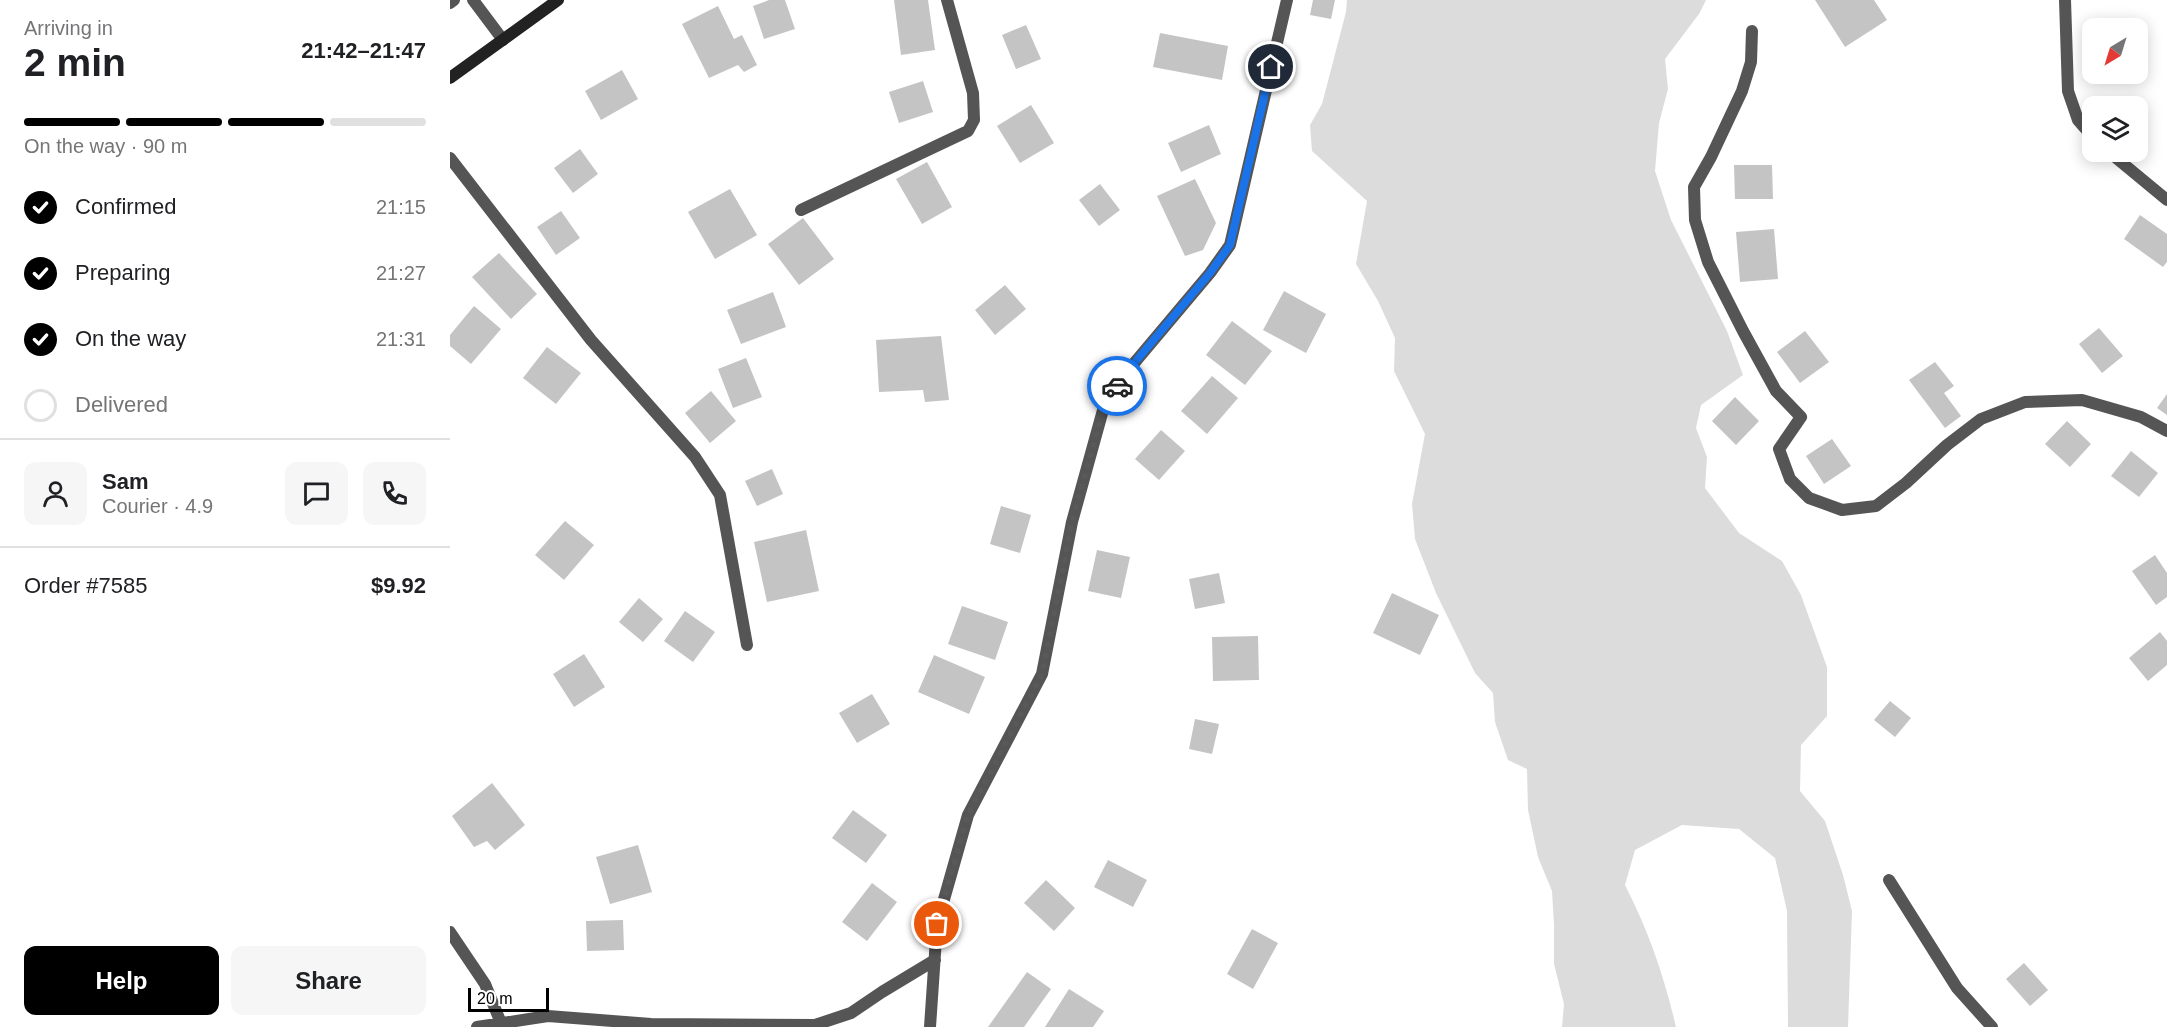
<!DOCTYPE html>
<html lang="en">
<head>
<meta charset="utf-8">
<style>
  :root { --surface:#fff; --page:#f6f6f6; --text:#202124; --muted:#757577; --line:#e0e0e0; --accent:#000 }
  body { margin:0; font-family:Arial,sans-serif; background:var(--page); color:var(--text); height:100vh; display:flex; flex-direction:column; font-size:22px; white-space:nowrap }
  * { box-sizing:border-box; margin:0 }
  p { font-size:20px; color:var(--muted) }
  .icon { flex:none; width:33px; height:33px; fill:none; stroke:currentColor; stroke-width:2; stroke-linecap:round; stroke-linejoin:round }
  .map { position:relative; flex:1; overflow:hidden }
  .drawer { display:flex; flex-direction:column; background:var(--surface); width:450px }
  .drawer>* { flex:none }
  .needle { width:39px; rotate:218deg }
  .tools { position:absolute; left:1632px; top:18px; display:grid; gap:12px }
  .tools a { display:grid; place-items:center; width:66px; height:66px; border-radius:12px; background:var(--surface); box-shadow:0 3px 15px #0003; font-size:30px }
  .scale { position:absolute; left:18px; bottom:15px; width:81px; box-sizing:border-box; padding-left:6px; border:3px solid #000; border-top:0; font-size:16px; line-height:21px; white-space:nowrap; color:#000; -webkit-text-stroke:4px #fff; paint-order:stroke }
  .pin { position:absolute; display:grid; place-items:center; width:51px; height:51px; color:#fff; margin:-26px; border:3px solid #fff; border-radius:50%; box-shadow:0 2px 6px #0007 }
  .courier { position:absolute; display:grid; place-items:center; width:60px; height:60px; margin:-30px; border:4px solid #1a73e8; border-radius:50%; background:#fff; color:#222; box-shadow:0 2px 8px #0007 }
  .head em { font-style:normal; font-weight:800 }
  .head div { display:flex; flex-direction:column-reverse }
  .head { display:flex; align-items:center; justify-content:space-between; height:102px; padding:0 24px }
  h1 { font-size:39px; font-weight:800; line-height:45px }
  .bar { display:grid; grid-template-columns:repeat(4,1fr); gap:9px 6px; align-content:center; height:72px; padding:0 24px }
  .bar i { height:8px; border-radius:4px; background:var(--line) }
  .bar .on { background:var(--accent) }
  .bar p { grid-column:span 4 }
  .line { display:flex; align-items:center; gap:15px; padding:0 24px; border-top:2px solid var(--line) }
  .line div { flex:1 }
  .round { display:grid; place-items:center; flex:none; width:63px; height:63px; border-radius:12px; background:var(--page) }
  ol { padding:0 24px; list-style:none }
  li { display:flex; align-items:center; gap:18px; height:66px }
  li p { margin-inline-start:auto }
  li .icon { padding:6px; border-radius:50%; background:var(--accent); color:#fff; stroke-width:4 }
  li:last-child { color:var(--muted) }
  li i { width:33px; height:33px; border:3px solid var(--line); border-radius:50% }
  .action { display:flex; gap:12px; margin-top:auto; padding:12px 24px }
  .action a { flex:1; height:69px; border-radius:12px; background:var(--accent); color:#fff; font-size:24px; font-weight:800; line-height:69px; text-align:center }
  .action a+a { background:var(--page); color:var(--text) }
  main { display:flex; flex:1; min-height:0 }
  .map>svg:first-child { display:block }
</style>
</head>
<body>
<main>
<section class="drawer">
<div class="head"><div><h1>2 min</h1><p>Arriving in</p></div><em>21:42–21:47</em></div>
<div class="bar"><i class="on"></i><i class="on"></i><i class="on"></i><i></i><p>On the way · 90 m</p></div>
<ol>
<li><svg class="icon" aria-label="check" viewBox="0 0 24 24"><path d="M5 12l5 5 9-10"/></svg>Confirmed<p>21:15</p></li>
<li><svg class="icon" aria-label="check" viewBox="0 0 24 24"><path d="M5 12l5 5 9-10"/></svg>Preparing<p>21:27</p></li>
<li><svg class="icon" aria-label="check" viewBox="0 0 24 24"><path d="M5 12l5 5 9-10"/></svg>On the way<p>21:31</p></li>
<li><i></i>Delivered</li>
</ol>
<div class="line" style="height:108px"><a class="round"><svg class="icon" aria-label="person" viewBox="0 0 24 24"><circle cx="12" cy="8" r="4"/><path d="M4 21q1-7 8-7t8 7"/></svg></a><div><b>Sam</b><p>Courier · 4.9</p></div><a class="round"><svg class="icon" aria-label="chat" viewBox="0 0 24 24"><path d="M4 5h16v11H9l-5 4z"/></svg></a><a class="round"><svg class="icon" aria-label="phone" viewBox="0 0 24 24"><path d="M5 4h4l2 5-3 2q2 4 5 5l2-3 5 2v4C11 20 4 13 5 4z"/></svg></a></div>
<div class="line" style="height:78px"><div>Order #7585</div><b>$9.92</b></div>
<div class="action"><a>Help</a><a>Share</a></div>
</section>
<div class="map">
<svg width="1717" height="1027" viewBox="0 0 1717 1027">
  <rect width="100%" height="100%" fill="#fff"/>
  <path fill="#dcdcdc" d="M897,0h359l-7,14 -34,45 3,30 -9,34 -4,48 16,49 56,111 16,44 -42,30 -5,23 11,29 -2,31 34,45 43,28 19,34 26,72v49l-26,29 -1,46 25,30 18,54 9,36 -4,116h-60l-1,-116 -12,-53 -36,-29 -57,-4 -47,25 -10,35c24,47 39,91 51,142h-114l2,-23 -10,-40v-39l-2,-34 -14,-34 -10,-47 -1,-41 -19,-9 -13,-38 -2,-29 -18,-20 -39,-80 -21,-54 -3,-35 13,-70 -31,-63 1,-33 -17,-37 -22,-37 11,-63 -55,-50 -2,-26 12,-21 24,-92z"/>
  <path fill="#c4c4c4" d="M319,0h16l10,29 -31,10 -11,-33z
    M444,0h34l7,50 -34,5z
    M863,0h22l-4,19 -21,-4z
    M1365,0h59l13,20 -42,27z
    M268,6l16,33 8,-4 15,30 -13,7 -6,-7 -29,13 -27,-54z
    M576,25l15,34 -25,10 -14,-34z
    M710,33l68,13 -6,34 -69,-13z
    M172,70l16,29 -37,21 -16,-29z
    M473,81l10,31 -34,11 -10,-31z
    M581,105l23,38 -34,20 -23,-37z
    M759,125l12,29 -40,18 -13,-29z
    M130,149l18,25 -25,19 -19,-25z
    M477,162l25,45 -30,17 -26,-45z
    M1284,165h38l1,34h-38z
    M745,179l21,44 -13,27 -18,6 -28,-60z
    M650,184l20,26 -21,16 -20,-26z
    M280,189l27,46 -42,24 -27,-47z
    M111,211l19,27 -24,17 -19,-28z
    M1690,215l27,19v28l-4,5 -39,-28z
    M353,218l31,41 -35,26 -31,-41z
    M1324,229l4,50 -38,3 -4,-50z
    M49,253l38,41 -26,25 -39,-42z
    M555,285l21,24 -31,26 -20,-25z
    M834,291l42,23 -20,39 -43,-23z
    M323,292l13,35 -45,17 -14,-34z
    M24,306l27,23 -30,35 -21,-18v-11z
    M782,321l40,30 -27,34 -39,-30z
    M1649,328l24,28 -21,17 -23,-29z
    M1355,331l24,31 -29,21 -23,-31z
    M491,336l8,64 -24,2 -2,-12 -44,2 -3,-52z
    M97,347l34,26 -25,31 -33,-26z
    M296,358l16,39 -29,11 -15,-39z
    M1485,362l19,24 -10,7 17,23 -16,12 -36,-48z
    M762,376l26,22 -31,36 -26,-23z
    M261,391l25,30 -26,22 -25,-30z
    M1717,394v21l-10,-7z
    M1285,397l24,24 -23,24 -24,-24z
    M1617,421l24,23 -21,23 -25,-23z
    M711,430l24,21 -26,29 -24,-21z
    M1382,439l19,27 -27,18 -18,-28z
    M1681,451l27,22 -19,24 -28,-21z
    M322,469l11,25 -26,12 -12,-25z
    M551,506l30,9 -11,38 -30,-9z
    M115,521l29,24 -30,35 -29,-25z
    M356,530l13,61 -52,11 -13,-60z
    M647,550l33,7 -9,41 -33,-7z
    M1705,555l12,18v24l-11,8 -24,-34z
    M769,573l6,30 -30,6 -6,-30z
    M942,593l47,22 -19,40 -47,-22z
    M189,598l24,21 -20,23 -24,-20z
    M512,606l46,16 -13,38 -47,-16z
    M235,611l30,21 -22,30 -29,-21z
    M1710,632l7,9v24l-19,16 -19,-23z
    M808,636l1,44 -46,1 -1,-44z
    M134,654l21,33 -31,20 -21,-33z
    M484,655l51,22 -16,37 -51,-22z
    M422,694l18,30 -33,19 -18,-30z
    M1440,701l21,17 -16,19 -21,-17z
    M745,719l24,5 -7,30 -23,-5z
    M42,783l33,42 -30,25 -8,-9 -13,6 -22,-31z
    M403,810l34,25 -21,28 -34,-25z
    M188,845l14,47 -42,12 -14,-47z
    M658,860l39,20 -14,27 -39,-20z
    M596,880l29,28 -21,23 -30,-28z
    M422,883l25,19 -30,39 -25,-19z
    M173,920l1,30 -37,1 -1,-30z
    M802,929l26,14 -25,46 -26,-15z
    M1574,963l24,27 -18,16 -24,-27z
    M577,972l24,17 -27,38h-36z
    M619,989l35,22 -11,16h-48z"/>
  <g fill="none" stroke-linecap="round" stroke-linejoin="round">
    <path stroke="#555" stroke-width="12" d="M0,3l4,-3"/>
    <path stroke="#555" stroke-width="12" d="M23,0l30,40
      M1615,0l3,91 10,29 14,16
      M1302,31l-1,31 -9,29 -31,66 -17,30 1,33 13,42 35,69 33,60 25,26 -22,32 11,30 19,19 33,12 34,-4 30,-23 41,-38 34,-26 44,-17 57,-2 59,17 26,14
      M1659,152l58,48
      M0,158l141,182 104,117 25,38 27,150
      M351,210l167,-79 6,-11 -1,-27 -26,-93
      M1439,880l68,108 35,39
      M0,932l35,52 16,39
      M27,1027l71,-11 103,8 164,1 36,-12 31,-21 53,-32
      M480,1027l7,-103 31,-109 74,-141 30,-152 31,-112 22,-36 85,-101 20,-28 57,-245"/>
    <path stroke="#222" stroke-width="12" d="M0,78l108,-78"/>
  </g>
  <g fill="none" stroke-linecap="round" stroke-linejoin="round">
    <path stroke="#595959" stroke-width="6" stroke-dasharray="0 10.8" d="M487,924l31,-109 74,-141 30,-152 31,-112 14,-24"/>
    <path stroke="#1a73e8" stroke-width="8" d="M667,386l8,-12 85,-101 20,-28 41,-178"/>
  </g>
</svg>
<div class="tools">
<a><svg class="needle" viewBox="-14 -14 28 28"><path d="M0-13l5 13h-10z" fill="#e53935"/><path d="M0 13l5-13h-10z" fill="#757577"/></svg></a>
<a><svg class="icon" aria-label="layers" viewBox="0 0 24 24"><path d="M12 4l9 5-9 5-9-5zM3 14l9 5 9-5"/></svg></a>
</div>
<div class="scale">20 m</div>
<div class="pin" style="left:487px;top:924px;background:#ea580c"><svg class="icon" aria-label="bag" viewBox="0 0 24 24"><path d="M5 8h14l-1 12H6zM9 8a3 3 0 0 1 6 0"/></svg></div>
<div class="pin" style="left:821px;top:67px;background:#1f2937"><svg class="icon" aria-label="home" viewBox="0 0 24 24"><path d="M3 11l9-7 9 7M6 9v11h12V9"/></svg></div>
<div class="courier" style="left:667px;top:386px"><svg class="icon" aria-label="car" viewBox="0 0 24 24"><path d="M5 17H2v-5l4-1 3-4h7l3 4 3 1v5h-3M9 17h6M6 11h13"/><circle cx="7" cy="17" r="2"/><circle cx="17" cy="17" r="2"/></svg></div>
</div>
</main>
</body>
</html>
